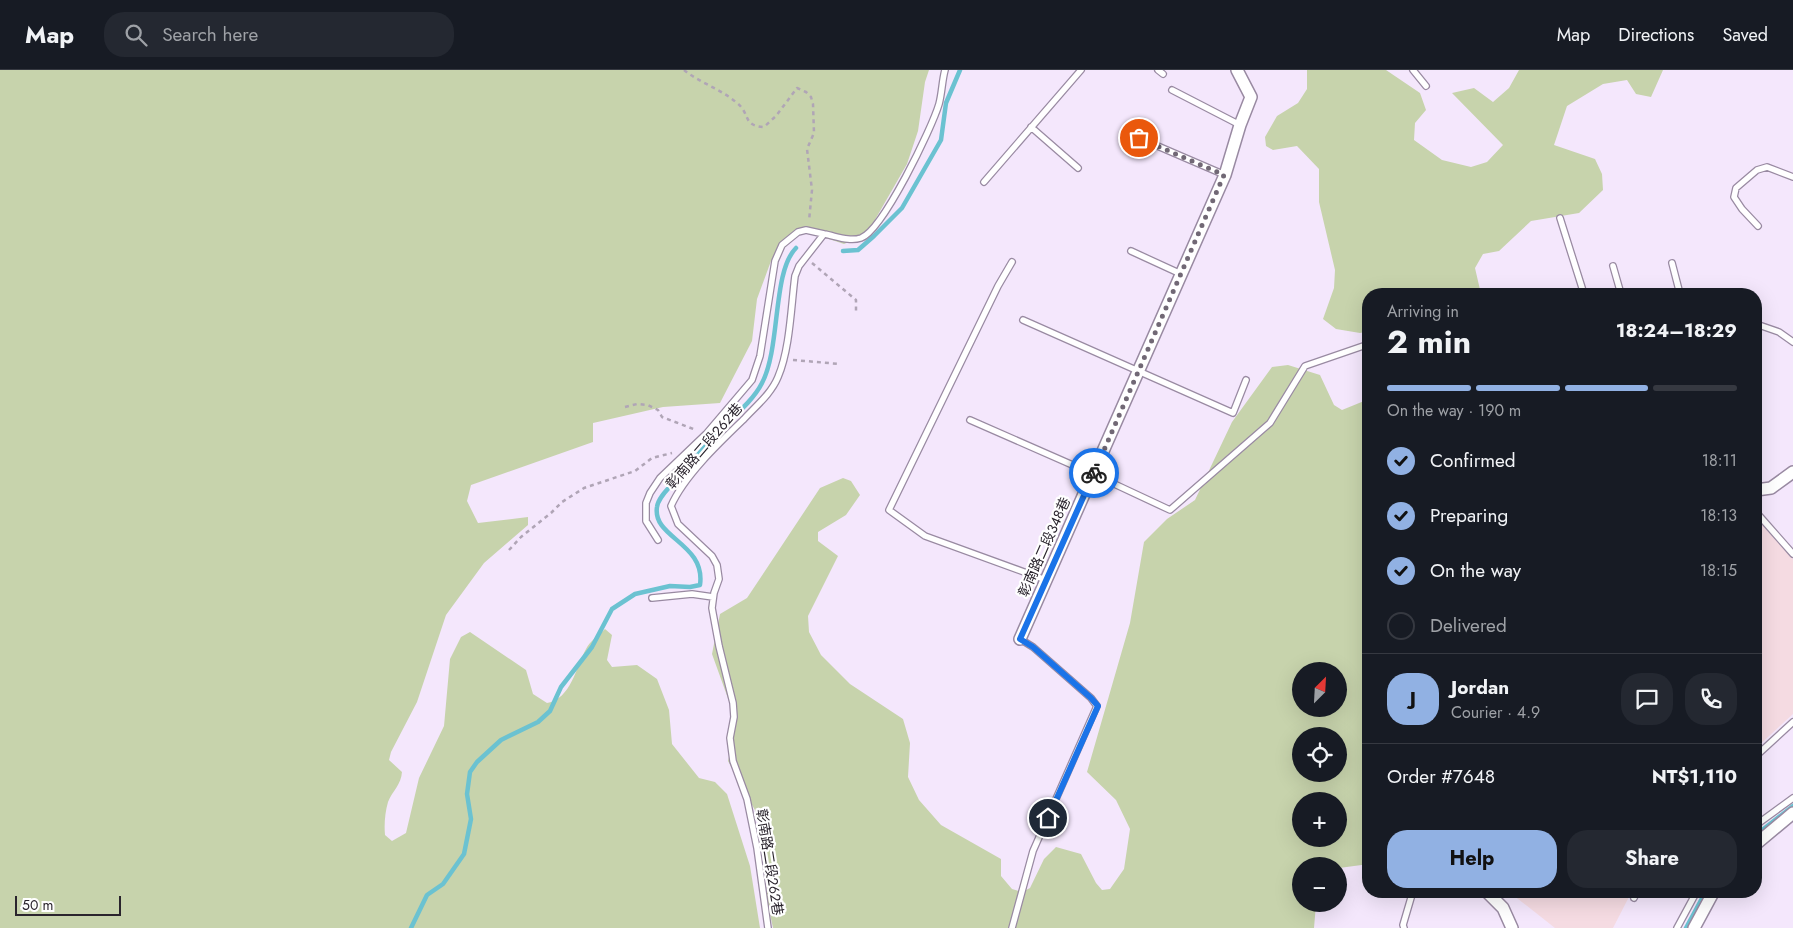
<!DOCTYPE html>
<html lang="en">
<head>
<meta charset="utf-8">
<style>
  :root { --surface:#171b24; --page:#242831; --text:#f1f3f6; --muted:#9ea1a6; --line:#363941; --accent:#91b1e3 }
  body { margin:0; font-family:Jost,"Noto Sans TC",sans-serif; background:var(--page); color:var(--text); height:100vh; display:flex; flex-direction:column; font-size:19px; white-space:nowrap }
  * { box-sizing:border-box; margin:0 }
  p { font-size:16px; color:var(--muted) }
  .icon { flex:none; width:28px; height:28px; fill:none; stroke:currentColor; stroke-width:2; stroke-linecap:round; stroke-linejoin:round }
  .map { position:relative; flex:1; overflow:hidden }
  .drawer { position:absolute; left:1362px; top:218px; width:400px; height:610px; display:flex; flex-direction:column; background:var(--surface); border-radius:20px; box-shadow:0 5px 20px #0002 }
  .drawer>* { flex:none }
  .needle { width:32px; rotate:24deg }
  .controls { position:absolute; left:1292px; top:592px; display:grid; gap:10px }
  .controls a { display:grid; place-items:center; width:55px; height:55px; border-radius:50%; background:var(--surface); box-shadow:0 5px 20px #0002; font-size:25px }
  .scale { position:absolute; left:15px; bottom:12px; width:106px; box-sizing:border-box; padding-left:5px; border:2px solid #2a242d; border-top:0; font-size:14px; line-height:18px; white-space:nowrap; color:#2a242d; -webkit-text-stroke:4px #fff; paint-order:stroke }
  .pin { position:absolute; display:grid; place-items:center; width:42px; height:42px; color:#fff; margin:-21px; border:2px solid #fff; border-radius:50%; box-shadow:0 1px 5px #0007 }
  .courier { position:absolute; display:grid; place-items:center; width:50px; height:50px; margin:-25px; border:4px solid #1a73e8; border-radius:50%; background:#fff; color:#222; box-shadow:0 1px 6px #0007 }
  .summary em { font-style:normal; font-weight:700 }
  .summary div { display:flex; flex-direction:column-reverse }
  .summary { display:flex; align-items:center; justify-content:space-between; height:85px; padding:0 25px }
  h1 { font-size:32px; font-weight:700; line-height:38px }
  .bar { display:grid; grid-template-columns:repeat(4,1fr); gap:8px 5px; align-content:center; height:60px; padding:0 25px }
  .bar i { height:6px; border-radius:4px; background:var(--line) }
  .bar .active { background:var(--accent) }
  .bar p { grid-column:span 4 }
  .line { display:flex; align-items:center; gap:12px; padding:0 25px; border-top:1px solid var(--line) }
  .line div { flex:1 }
  .round { display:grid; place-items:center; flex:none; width:52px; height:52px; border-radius:20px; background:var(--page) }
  ol { padding:0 25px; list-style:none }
  li { display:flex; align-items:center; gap:15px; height:55px }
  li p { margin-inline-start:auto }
  li .icon { padding:5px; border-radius:50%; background:var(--accent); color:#111; stroke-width:4 }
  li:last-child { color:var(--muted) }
  li i { width:28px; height:28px; border:2px solid var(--line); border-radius:50% }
  .cta { display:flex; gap:10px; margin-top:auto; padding:10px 25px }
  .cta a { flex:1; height:58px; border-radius:20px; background:var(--accent); color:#111; font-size:20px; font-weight:700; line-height:58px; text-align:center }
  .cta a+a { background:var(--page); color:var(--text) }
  header { display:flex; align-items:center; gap:30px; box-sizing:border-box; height:70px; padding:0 25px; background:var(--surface); border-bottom:1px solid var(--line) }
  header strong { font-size:24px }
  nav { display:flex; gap:28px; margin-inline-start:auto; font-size:18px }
  .search { width:350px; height:45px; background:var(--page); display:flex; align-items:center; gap:12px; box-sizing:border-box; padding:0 18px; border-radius:20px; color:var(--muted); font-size:19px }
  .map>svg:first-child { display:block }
</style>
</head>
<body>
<header>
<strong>Map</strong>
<div class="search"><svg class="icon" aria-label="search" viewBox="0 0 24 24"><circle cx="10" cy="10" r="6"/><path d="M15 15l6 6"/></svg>Search here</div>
<nav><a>Map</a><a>Directions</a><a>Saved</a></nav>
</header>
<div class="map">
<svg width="1793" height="858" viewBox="0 0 1793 858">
  <rect width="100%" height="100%" fill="#f4e7fc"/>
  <path fill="#f5dbe2" d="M1756,448l37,41v155l-37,34z
    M1508,821h124l-19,37h-58z"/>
  <path fill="#c7d3ac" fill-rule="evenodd" d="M0,0h929l-4,12 -7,49 -11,33 -35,61 -12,12 -16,7 -36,-12 -10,3 -27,26 -14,38 -5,42 -32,62 -57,4 -70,16v19l-122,43 -4,16 11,22 50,-6v8l-44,38 -38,52 -29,87 -26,50 -2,8 13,12c-1,13 -9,18 -14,30 -3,10 -4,23 -3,33l7,6 14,-8 13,-55 25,-52 6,-67 11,-22 9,-5 56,38 7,24 14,9c24,-4 29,-36 39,-54 4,-8 13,-14 19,-20l7,6 -5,25 5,7 25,-2 20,14 12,31 3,34 27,34 16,4 12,12 23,72 10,62h-760z
    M1307,0h79l34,23 6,17 -11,13 -1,17 28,20 29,7 16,-5 16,-17 -51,-52 22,-5 19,14 16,-14 10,-18h144l-12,27 -15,-3 -9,-14 -24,4 -36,22 -13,39 41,14 7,15 1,16 -24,23 -48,8 -32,30 -16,3 -8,14 6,26h-112v37l-9,2 -24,-4 -13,-10 11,-31 1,-18 -16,-68v-33l-22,-23 -24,4 -7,-4 -1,-9 12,-21 21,-13 9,-14z
    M1288,295l32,10 14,30 8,5 27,-11v465l-30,4v-2h-38v38h15l-2,24h-541l-6,-28 -1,-57 -10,-31 -28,-51 6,-24 -4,-33 -18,-50 8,-40 27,-16 73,-110 23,-10 8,3 9,14 -14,20 -28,17v9l20,15 -30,60 1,16 12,23 29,29 53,35 7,24 -2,34 11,23 22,25 60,34v17l11,13 10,3 8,-4 14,-29 12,-12 25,7 15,29 6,7 8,-1 14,-20 6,-40 -14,-29 -29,-28 43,-149 14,-81 23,-23 28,-19 37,-78 40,-55zM1301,601h38v38h-38zM1301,666h38v38h-38zM1301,731h38v38h-38z"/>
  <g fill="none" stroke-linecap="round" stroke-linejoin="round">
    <path stroke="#6bc2d1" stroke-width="4.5" d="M843,181l15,-1 16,-14 28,-28 39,-68 5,-37 14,-33
      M1756,765l37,-29
      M411,858l16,-33 16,-11 21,-30 7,-35 -4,-25 3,-22 7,-10 24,-22 37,-18 12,-11 11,-24 31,-40 20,-38 23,-15 35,-8 20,1 10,-2c6,-42 -48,-47 -43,-78 1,-9 11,-18 17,-25 17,-21 37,-42 56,-62 12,-11 25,-23 32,-37 19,-36 10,-111 34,-135
      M1686,858l20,-37"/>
    <g stroke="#998aa2" stroke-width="8">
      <path id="lane" d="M1158,0l5,4
        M1413,0l13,16
        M1172,20l68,35
        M1031,57l47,41
        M1139,68l86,37
        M984,112l97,-112
        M1560,148l24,76
        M1758,156l-16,-17 -8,-12 2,-9 21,-18 10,-3 26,10
        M1131,181l50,23
        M1012,192l-14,24 -109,224 36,26 121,44
        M1672,193l8,31
        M1613,196l8,28
        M1023,250l210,93 13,-33
        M1756,254l23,8 14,10
        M970,350l123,54 77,36 100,-87 35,-57 64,-22
        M1756,442l37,42
        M658,470l-12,-19v-18l4,-10 10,-15 46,-44 46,-54 8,-24 15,-95 7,-16 16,-13 8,-2 18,4
        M652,528l40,-4 21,3
        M1756,686l37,-34
        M1756,755l37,-27
        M1634,828l3,-7
        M768,858l-11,-80 -10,-49 -14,-38 -3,-23 4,-21 -1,-14 -14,-57 -7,-38 2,-15 5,-14 -2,-14 -5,-9 -34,-32 -7,-18c13,-30 49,-64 73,-87 12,-13 27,-25 34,-42 12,-28 13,-70 17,-101l4,-10 25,-32c12,2 25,8 37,4 22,-8 71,-110 78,-134 3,-11 3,-23 6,-34
        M1012,858l21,-77 64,-145 -6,-8 -58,-51 -13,-8
        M1404,858l-1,-3 10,-34
        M1677,858l20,-37"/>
    </g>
    <g stroke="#998aa2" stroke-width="14">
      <path id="street" d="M1756,420l15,-2 22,-16
        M1020,569l205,-464 15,-50 11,-28 -14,-27
        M1756,774l37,-31
        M1486,821l17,17 9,20
        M1694,858l20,-37"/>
    </g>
    <path stroke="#b0a5b6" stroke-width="2.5" stroke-dasharray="4 4" stroke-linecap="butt" d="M684,0c16,13 37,19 53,33 14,11 5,23 27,24l12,-11 21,-28 9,4 5,5 2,7 1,29 -7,16 5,41 -3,31
      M812,193l44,37v12
      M793,290l47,4
      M625,337l12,-3 11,1 10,5 4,7 34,13
      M509,480l12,-13 30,-24 11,-11 22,-14 51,-17 17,-13 20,-5"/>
    <use href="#lane" stroke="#fff" stroke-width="5.5"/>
    <use href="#street" stroke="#fff" stroke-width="11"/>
  </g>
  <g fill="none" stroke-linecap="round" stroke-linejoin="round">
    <path stroke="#716875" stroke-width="5" stroke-dasharray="0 9" d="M1094,403l130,-298 -85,-37"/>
    <path stroke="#1a73e8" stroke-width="6" d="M1048,748l50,-112 -7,-8 -58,-51 -13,-8 74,-166"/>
  </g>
  <g text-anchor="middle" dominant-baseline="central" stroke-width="4.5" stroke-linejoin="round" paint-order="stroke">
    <g font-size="14" fill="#2a242d" stroke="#fff">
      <text transform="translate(704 376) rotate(-49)">彰南路二段262巷</text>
      <text transform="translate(1044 477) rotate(-66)">彰南路二段348巷</text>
      <text transform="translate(770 792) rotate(81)">彰南路二段262巷</text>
    </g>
  </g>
</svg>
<div class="controls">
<a><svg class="needle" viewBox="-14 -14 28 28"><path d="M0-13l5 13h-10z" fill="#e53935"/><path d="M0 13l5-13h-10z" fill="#9ea1a6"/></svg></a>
<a><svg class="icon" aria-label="locate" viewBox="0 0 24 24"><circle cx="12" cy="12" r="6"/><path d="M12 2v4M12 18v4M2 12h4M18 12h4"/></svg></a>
<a>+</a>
<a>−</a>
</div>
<div class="scale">50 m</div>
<div class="pin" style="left:1139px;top:68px;background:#ea580c"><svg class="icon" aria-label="bag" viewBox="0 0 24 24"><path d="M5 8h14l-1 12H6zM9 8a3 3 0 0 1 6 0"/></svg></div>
<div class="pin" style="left:1048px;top:748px;background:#1f2937"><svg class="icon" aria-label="home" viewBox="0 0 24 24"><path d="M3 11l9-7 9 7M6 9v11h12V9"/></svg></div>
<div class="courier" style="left:1094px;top:403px"><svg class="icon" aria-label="bike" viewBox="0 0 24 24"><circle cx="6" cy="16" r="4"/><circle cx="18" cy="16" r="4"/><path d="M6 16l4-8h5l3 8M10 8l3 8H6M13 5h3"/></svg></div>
<section class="drawer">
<div class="summary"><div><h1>2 min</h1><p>Arriving in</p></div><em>18:24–18:29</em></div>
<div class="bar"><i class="active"></i><i class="active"></i><i class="active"></i><i></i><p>On the way · 190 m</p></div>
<ol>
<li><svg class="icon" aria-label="check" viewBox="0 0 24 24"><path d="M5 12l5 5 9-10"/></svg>Confirmed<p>18:11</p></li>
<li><svg class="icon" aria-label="check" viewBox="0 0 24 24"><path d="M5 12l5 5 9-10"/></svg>Preparing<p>18:13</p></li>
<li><svg class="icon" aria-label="check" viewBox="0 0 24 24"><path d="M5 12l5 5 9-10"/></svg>On the way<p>18:15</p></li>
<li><i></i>Delivered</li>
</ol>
<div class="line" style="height:90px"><b class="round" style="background:var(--accent);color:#111">J</b><div><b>Jordan</b><p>Courier · 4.9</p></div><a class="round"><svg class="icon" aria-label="chat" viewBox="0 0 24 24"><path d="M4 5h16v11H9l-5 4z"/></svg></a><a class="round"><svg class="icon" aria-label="phone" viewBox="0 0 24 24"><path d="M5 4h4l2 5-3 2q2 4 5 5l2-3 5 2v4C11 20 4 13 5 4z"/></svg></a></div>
<div class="line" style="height:65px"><div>Order #7648</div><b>NT$1,110</b></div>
<div class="cta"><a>Help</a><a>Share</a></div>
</section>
</div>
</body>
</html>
